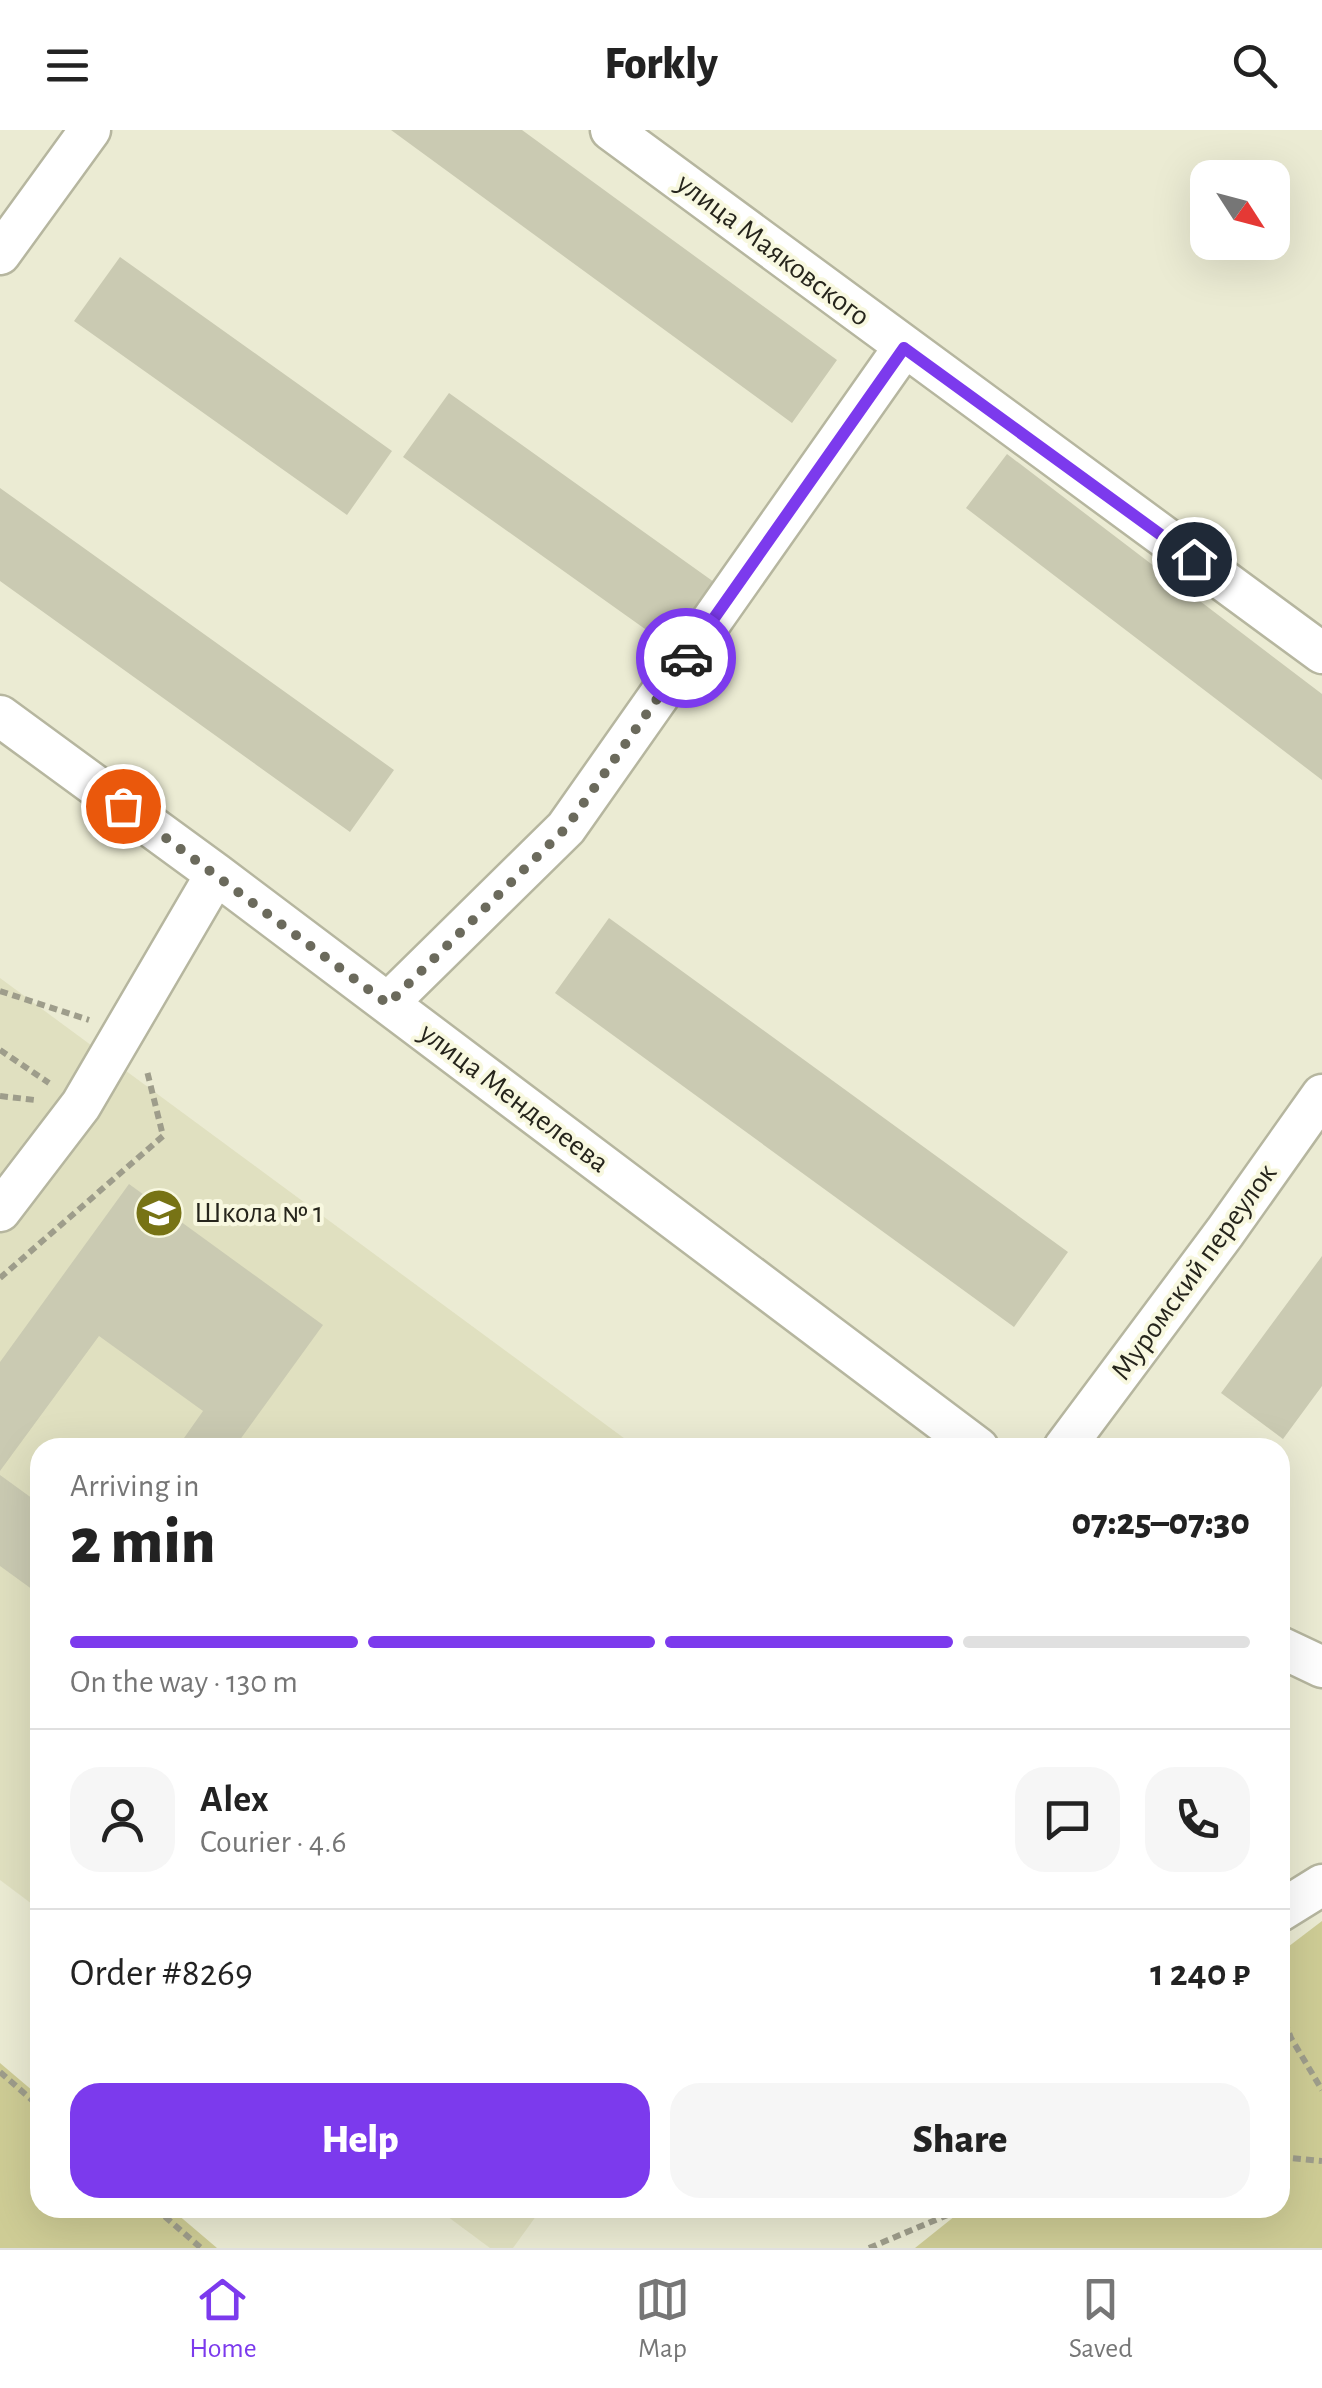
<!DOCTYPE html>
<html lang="en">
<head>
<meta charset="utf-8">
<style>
  :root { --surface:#fff; --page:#f6f6f6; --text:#222; --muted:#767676; --line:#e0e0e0; --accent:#7c3aed }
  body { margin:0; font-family:"Alegreya Sans",sans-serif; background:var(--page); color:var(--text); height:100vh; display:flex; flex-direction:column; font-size:38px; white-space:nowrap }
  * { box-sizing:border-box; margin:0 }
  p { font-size:32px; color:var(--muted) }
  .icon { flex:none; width:55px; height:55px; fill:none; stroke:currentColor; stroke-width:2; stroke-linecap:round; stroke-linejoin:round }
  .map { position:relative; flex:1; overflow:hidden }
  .drawer { position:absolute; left:30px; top:1308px; width:1260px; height:780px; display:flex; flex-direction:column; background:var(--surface); border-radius:30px; box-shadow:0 10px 40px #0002 }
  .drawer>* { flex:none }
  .needle { width:65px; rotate:126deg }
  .fabs { position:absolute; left:1190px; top:30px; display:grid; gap:20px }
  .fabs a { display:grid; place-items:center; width:100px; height:100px; border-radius:20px; background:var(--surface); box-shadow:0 10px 40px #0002; font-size:50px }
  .pin { position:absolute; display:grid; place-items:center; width:85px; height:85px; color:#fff; margin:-42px; border:5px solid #fff; border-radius:50%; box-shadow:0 2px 10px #0007 }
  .courier { position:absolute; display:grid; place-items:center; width:100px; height:100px; margin:-50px; border:8px solid #7c3aed; border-radius:50%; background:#fff; color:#222; box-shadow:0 2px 12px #0007 }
  .headline em { font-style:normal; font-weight:800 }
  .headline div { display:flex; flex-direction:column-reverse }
  .headline { display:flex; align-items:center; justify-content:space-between; height:170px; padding:0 40px }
  h1 { font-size:65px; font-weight:800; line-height:75px }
  .bar { display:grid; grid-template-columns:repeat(4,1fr); gap:15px 10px; align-content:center; height:120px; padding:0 40px }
  .bar i { height:12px; border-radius:8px; background:var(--line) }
  .bar .on { background:var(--accent) }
  .bar p { grid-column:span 4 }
  .line { display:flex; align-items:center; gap:25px; padding:0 40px; border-top:2px solid var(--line) }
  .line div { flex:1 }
  .round { display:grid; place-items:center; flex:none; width:105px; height:105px; border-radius:30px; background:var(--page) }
  .cta { display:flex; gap:20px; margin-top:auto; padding:20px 40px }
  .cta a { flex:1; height:115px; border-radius:30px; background:var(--accent); color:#fff; font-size:40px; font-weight:800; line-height:115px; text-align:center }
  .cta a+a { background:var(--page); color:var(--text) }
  header { display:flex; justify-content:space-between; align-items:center; height:130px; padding:0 40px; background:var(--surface); font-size:45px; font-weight:800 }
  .tab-bar { display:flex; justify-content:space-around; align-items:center; height:140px; border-top:2px solid var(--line); background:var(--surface); font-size:28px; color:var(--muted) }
  .tab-bar a { display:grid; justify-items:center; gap:5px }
  .tab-bar .on { color:var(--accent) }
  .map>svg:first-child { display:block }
</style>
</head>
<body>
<header><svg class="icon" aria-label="menu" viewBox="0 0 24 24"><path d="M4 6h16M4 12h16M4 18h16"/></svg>Forkly<svg class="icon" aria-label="search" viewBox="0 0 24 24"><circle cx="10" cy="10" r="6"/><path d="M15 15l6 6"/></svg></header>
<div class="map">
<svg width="1322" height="2118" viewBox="0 0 1322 2118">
  <rect width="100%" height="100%" fill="#ebebd3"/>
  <path fill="#e0e0c0" d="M0,848l636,469 -596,1v462l-40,-30z
    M436,2078h106l-29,40h-23z"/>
  <path fill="#cecc95" d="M1322,1791v327h-407l50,-40h315v-255z
    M0,1933l40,34v111h130l47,40h-217z"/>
  <path fill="#cacab2" d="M391,0h131l315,230 -45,63z
    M120,127l272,194 -45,64 -273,-194z
    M449,263l272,194 -45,64 -273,-194z
    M1007,324l315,240v86l-356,-272z
    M0,358l394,282 -44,62 -350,-251z
    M609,788l459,334 -54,75 -459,-334z
    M129,1054l194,141 -89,123h-57l26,-37 -104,-75 -99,135v-109z
    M1322,1126v130l-39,53 -62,-46z
    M0,1345l40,29v91l-40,-29z"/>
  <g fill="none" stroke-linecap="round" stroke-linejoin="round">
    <g stroke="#b6b69f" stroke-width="45">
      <path id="minor" d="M611,0l711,523
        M0,124l90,-124
        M0,586l216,158 762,574
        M388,873l178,-175 338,-481
        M0,1081l81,-106 135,-231
        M1064,1318l161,-216 97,-137
        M1280,1517l42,20
        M1280,1781l42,-26"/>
    </g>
    <path stroke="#9e9d8b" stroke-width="6" stroke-dasharray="8 5" stroke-linecap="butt" d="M0,861l89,29
      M0,920l49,33
      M0,966l35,4
      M0,1148l163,-142 -16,-65
      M1280,1879l11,29 31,52
      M0,1942l40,35
      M1280,2027l42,4
      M155,2078l46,40
      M869,2118l95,-40"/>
    <use href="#minor" stroke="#fff" stroke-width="40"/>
  </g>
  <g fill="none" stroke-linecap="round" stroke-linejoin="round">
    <path stroke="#6b6a5c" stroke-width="10" stroke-dasharray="0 18" d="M123,676l265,198 178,-176 120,-170"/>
    <path stroke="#7c3aed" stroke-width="12" d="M686,528l218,-310 290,211"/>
  </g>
  <defs>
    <g id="school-disc" transform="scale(2.5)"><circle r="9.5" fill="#777315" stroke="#f8f8e0"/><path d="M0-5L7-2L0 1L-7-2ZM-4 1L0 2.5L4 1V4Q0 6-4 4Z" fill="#fff"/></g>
  </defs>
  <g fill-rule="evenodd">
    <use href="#school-disc" x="159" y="1083"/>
  </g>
  <g text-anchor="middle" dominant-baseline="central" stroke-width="8" stroke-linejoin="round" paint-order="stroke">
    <g font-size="30" fill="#26251c" stroke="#f8f8e0">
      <text transform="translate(773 120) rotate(37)">улица Маяковского</text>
      <text transform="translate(514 968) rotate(37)">улица Менделеева</text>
      <text transform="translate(1194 1142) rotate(-54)">Муромский переулок</text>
    </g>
    <g font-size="30" fill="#26251c" stroke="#f8f8e0" text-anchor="start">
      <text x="194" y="1083">Школа № 1</text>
    </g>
  </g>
</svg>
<div class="fabs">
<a><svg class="needle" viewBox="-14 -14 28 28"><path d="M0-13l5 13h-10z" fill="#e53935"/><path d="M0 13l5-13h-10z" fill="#767676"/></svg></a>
</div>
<div class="pin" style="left:123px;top:676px;background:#ea580c"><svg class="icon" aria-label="bag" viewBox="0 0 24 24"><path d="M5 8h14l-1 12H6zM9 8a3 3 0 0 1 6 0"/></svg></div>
<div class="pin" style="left:1194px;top:429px;background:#1f2937"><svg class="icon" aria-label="home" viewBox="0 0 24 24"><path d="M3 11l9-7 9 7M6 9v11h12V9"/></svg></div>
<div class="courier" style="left:686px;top:528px"><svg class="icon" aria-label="car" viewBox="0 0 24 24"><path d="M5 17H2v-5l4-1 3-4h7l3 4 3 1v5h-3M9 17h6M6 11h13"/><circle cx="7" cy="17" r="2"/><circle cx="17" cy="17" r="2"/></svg></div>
<section class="drawer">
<div class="headline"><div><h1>2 min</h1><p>Arriving in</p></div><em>07:25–07:30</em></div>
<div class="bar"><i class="on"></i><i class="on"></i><i class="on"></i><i></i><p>On the way · 130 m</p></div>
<div class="line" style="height:180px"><a class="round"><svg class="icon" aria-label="person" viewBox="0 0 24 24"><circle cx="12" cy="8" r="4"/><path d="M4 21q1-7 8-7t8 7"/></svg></a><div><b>Alex</b><p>Courier · 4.6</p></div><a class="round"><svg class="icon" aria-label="chat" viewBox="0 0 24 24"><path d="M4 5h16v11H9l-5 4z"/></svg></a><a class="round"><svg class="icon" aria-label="phone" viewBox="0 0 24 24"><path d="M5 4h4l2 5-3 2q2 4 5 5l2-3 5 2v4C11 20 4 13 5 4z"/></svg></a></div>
<div class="line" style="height:130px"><div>Order #8269</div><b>1 240 ₽</b></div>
<div class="cta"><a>Help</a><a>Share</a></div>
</section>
</div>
<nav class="tab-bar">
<a class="on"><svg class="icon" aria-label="home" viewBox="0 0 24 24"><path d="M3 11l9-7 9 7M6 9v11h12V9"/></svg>Home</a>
<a><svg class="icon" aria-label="map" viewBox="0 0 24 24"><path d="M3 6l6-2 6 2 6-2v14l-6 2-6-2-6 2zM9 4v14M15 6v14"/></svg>Map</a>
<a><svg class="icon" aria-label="saved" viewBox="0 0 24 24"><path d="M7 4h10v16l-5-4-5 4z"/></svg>Saved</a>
</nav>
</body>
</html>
